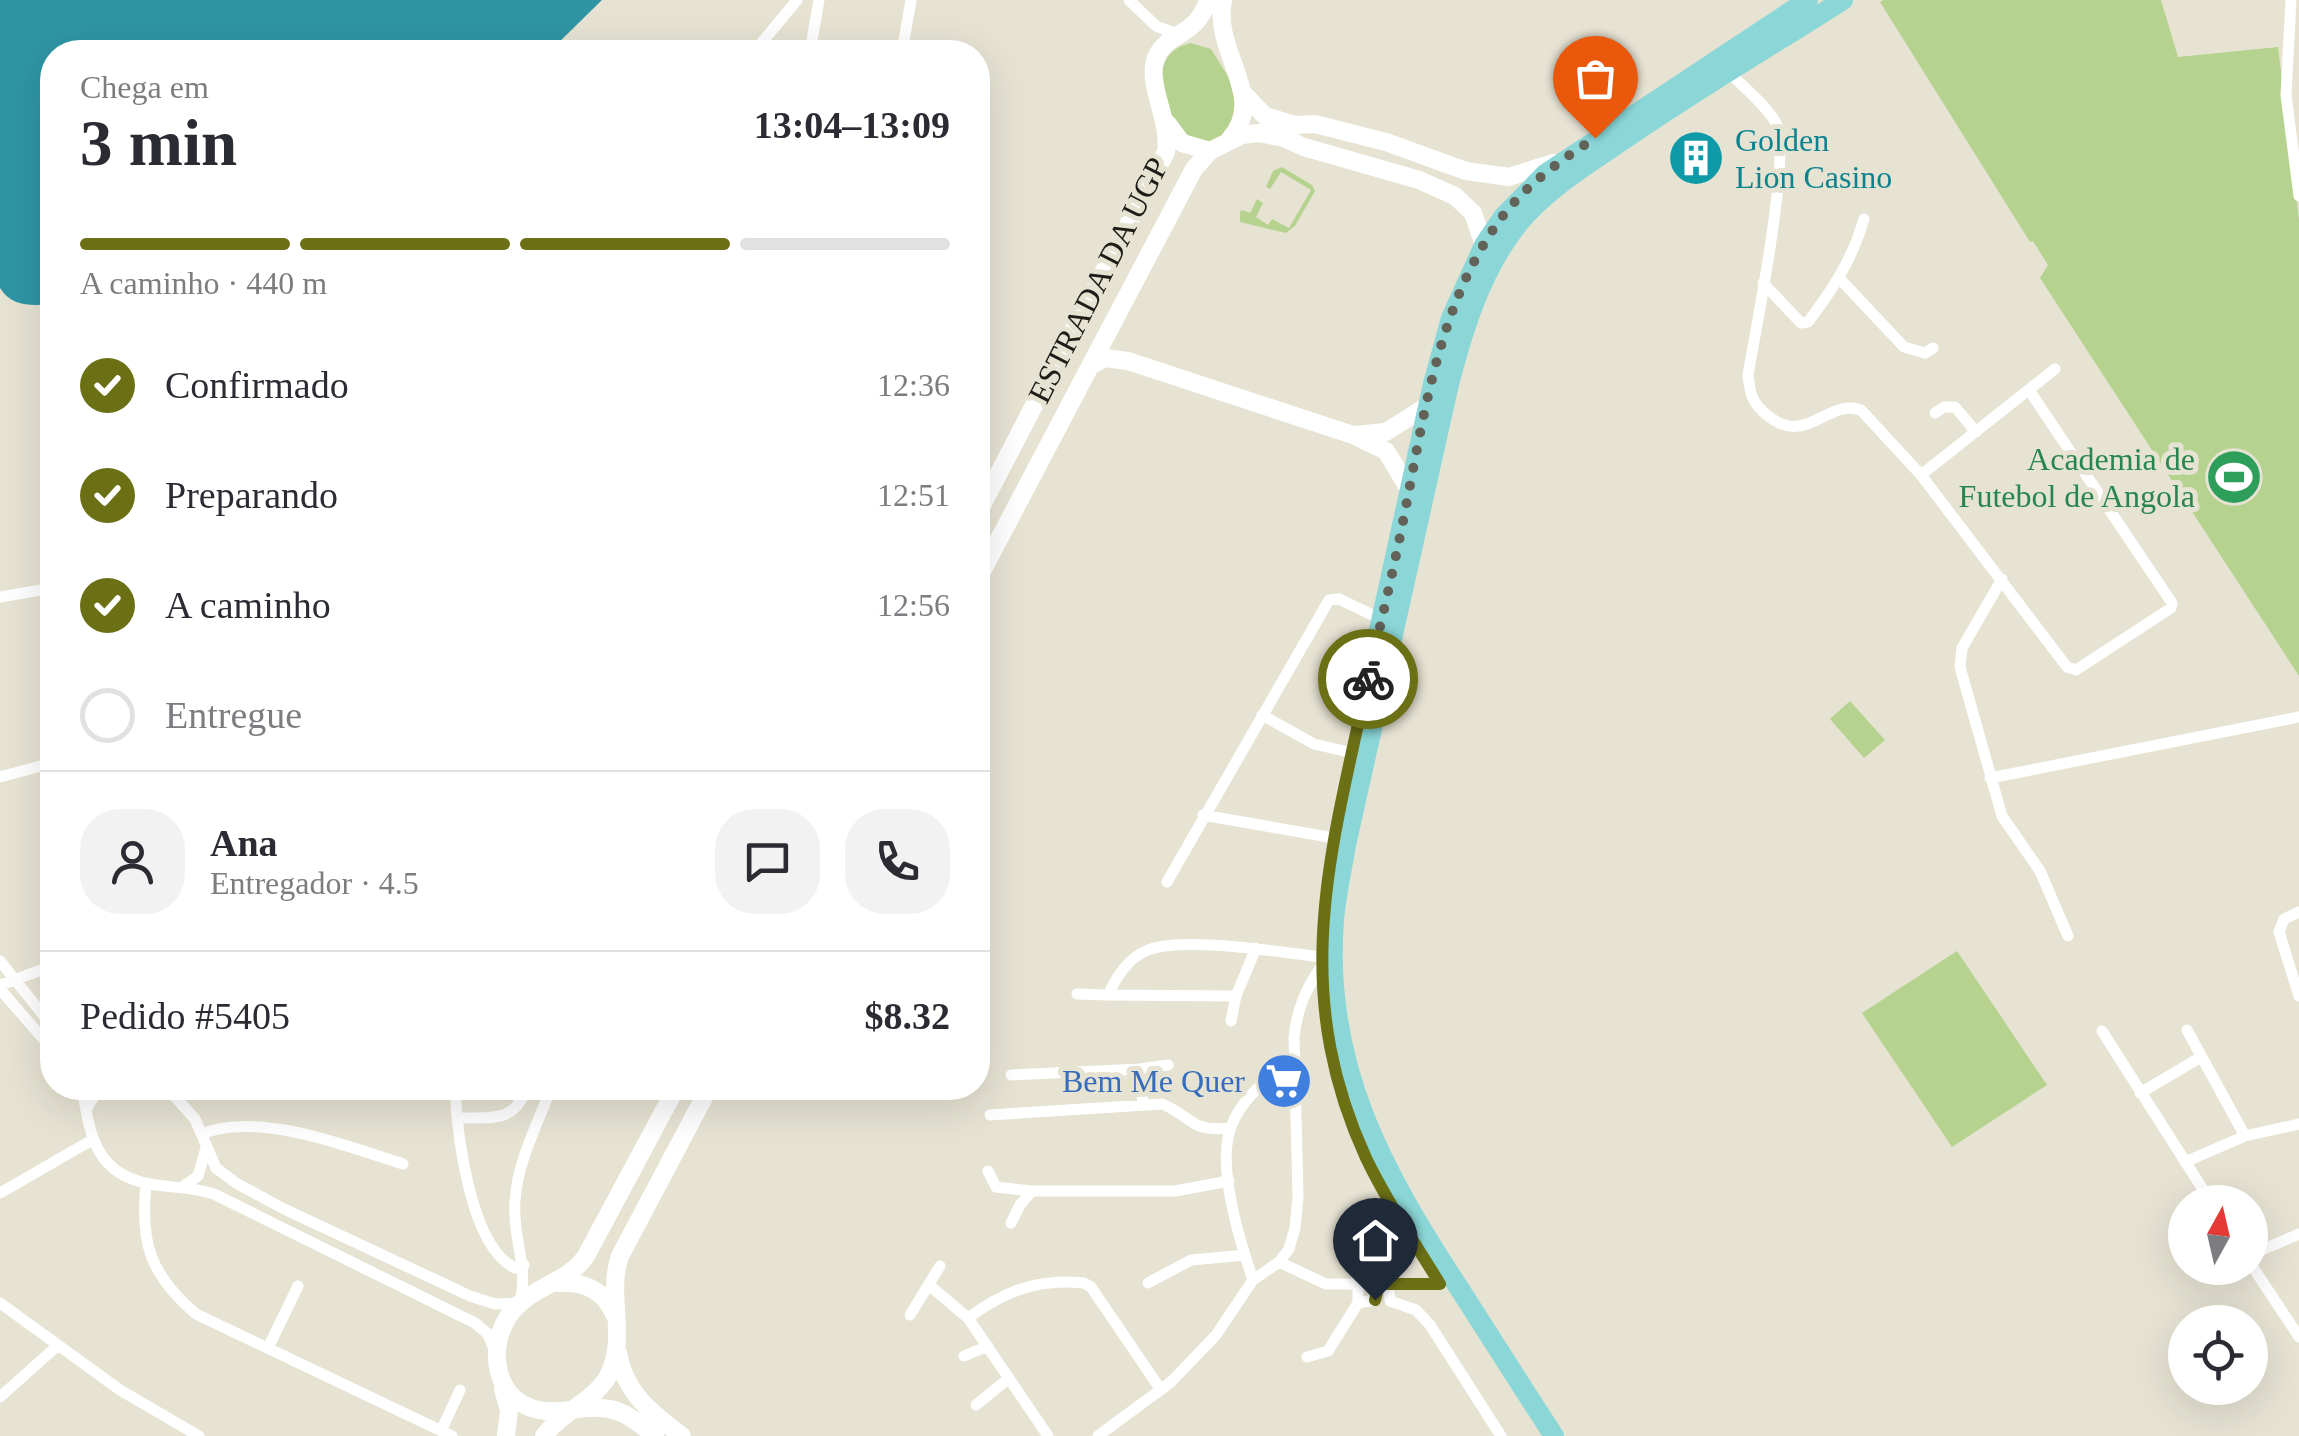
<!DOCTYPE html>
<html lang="pt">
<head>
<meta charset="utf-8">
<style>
  :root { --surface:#fff; --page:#f2f2f3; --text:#2b2b33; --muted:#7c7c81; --line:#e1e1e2; --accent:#6c7015 }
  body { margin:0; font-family:"Times New Roman",serif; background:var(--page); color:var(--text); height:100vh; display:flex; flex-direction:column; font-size:38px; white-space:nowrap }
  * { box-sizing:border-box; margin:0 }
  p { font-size:32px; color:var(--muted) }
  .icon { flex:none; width:55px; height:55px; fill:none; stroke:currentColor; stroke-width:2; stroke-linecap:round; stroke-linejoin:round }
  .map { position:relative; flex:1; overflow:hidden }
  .panel { position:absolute; left:40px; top:40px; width:950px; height:1060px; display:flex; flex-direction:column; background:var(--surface); border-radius:40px; box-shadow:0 10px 40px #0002 }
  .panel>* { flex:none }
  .needle { width:65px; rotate:8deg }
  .fabs { position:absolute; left:2168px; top:1185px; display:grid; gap:20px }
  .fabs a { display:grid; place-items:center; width:100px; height:100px; border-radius:50%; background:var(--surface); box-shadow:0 10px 40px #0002; font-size:50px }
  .pin { position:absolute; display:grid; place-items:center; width:85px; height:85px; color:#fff; margin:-102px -42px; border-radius:50% 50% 50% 0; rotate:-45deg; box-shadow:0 0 10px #0007 }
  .pin .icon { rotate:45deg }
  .courier { position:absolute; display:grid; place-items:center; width:100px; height:100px; margin:-50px; border:8px solid #6c7015; border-radius:50%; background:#fff; color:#222; box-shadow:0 2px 12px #0007 }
  .overview em { font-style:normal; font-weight:700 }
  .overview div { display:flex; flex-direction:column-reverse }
  .overview { display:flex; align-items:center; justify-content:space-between; height:170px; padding:0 40px }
  h1 { font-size:65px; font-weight:700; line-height:75px }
  .bar { display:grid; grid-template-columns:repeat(4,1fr); gap:15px 10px; align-content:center; height:120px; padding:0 40px }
  .bar i { height:12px; border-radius:8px; background:var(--line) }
  .bar .current { background:var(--accent) }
  .bar p { grid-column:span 4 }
  .line { display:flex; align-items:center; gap:25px; padding:0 40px; border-top:2px solid var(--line) }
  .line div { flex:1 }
  .round { display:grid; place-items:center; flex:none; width:105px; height:105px; border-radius:40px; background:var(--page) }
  ol { padding:0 40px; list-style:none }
  li { display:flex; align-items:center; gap:30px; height:110px }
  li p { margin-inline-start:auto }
  li .icon { padding:10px; border-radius:50%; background:var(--accent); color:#fff; stroke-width:4 }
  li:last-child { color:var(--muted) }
  li i { width:55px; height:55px; border:5px solid var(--line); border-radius:50% }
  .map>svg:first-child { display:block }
</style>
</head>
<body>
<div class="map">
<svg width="2299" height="1436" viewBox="0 0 2299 1436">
  <rect width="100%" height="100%" fill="#e6e3d3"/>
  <path fill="#b6d28f" d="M1883,0h278l17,57 100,-10 21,173v456l-259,-398 8,-13 -15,-24 -3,1 -150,-240z
    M1191,43l20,6 18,29 10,35 -19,27c-8,1 -16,3 -23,0 -30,-10 -59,-86 -6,-97z
    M1282,167l30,18 3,6 -20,35 -9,7 -46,-11v-10l2,-2 8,3 7,-14 6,4 -7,14 12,8 4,-6 17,9 22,-38 -30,-18 -11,17 -4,-2 7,-16z
    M1850,701l35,39 -21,18 -34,-39z
    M1957,951l90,134 -95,62 -90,-134z"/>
  <path fill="#2f95a5" d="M0,0h602l-53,52h-497v252c-20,2 -40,3 -52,-16z"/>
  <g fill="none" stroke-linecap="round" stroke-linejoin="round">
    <path stroke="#fff" stroke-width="11" d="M1129,0l27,26 24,9
      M2291,0l-5,95 13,101
      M754,52l43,-52
      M810,52l9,-52
      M902,52l9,-52
      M1729,72c15,16 37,33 47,51 16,28 -21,210 -28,252 2,19 4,28 19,40 39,33 60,-17 94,-5l60,65 146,192 9,3 95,-62 1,-5 -143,-213
      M1840,279l64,68 21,6 8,-5
      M1763,283l38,40 7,-1c25,-33 44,-62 56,-103
      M1935,413l9,-6h11l21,25
      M978,473l18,5
      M1921,475l134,-106
      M2002,579l-40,69 -2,19 42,149 38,55 28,65
      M0,597l52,-9
      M1262,715l52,29 39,9
      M0,777l52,-14
      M1990,778l309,-61
      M1203,815l131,23
      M1167,882l162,-282 10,-1 42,20
      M2299,912l-15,7 -5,13 20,64
      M0,961l52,65
      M0,985l52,-19
      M0,989l52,60
      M1077,994l31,1
      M1236,996l-128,-1c9,-19 20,-37 40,-45 35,-14 133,2 172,7
      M1231,1021l5,-25 20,-48
      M2187,1030l58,106
      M2102,1031l109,171
      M1140,1069l28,-4
      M1011,1075l129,-6 3,35
      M82,1088c8,45 12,86 68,96 22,4 43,3 64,10l261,129 13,11 7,18
      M167,1088l28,31 21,49 20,15 46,25 188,88 25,8 25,-1c9,-38 -8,-65 -5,-102 2,-38 23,-78 36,-113
      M455,1088c2,46 15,159 60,180l9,-3
      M2140,1093l61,-36
      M87,1108l12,-20
      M990,1115l172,-11c33,14 27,28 68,24
      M458,1118c34,-1 55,6 69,-30
      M201,1134c59,-23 145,12 202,30
      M2185,1162l60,-26 54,-12
      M988,1171l8,16 36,4
      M146,1184c-6,59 4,91 50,130l256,122
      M185,1185l13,-9 8,-28
      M0,1193l92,-53
      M1011,1223l9,-18 12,-14h143l54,-10
      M2250,1255l49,-21
      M1279,1262l47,22h114
      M2250,1263l49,74
      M1253,1280c-13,-38 -37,-114 -22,-153 10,-29 39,-50 62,-69
      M1148,1283l43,-23 54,-5
      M1388,1283l2,18 26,9 14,15 71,111
      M929,1285l39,33 80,118
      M0,1303l120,87 79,46
      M1358,1303l17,-3 4,-16
      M910,1315l30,-49
      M968,1318c36,-27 71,-40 116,-35l7,4 70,103
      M268,1348l30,-62
      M964,1356l24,-10
      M1307,1357l21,-6 30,-48v-18
      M0,1397l56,-50
      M976,1405l33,-27
      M441,1431l19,-41
      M1098,1436l73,-54 45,-47 37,-55 26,-18 10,-13 6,-21 3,-31 -4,-160c3,-27 11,-47 27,-70"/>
    <path stroke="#fff" stroke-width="18" d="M1223,0c-11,52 45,96 7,139
      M1243,93l22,23 30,9 20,-1 71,18 80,29 43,6 44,-14
      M1168,124l14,19 28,8
      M1090,366l15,-8 23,3 225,74 33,16 23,38
      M1354,435l32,-3 41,-26
      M978,513l188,-361c5,-33 -20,-67 -10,-94 10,-26 41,-21 52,-58
      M978,579l216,-410 16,-18 32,-16 17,-2 25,5 20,9 115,33 36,16 18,17 11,32
      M558,1283c25,-2 46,7 56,31
      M618,1352c6,41 34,61 64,84
      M503,1389l6,22 -3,25
      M544,1436c17,-24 47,-33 63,-58 22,-38 -1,-82 13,-122l89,-168
      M655,1436c-14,-11 -28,-24 -46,-27 -26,-5 -47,6 -70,1 -44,-8 -52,-61 -31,-93 20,-31 58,-32 78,-61l90,-168"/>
    <path stroke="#8bd7d8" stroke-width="20" d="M1359,721l74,-337 18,-66 33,-73 19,-28 42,-43 263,-174
      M1554,1436c-32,-49 -63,-98 -95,-148 -76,-116 -136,-223 -125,-368 2,-25 8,-50 12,-75l103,-461c15,-57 32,-113 69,-160 29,-35 70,-60 107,-85 71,-49 146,-93 218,-139"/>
  </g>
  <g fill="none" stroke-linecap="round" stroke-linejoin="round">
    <path stroke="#636258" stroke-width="10" stroke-dasharray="0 18" d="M1368,679c13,-57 27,-115 38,-173 19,-97 35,-208 96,-289 25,-33 59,-57 93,-79"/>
    <path stroke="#6c7015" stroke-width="12" d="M1368,679c-37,172 -80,309 -2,479 21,44 49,85 74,126h-61l-4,16"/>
  </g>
  <defs>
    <g id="building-disc" transform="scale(2.875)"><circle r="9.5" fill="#0f9aa8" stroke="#e6e3d3"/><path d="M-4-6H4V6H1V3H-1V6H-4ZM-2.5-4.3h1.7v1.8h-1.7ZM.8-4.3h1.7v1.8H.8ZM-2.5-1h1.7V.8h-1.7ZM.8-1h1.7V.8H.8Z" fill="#fff"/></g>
    <g id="stadium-disc" transform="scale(2.875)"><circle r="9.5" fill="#2e9e5b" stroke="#e6e3d3"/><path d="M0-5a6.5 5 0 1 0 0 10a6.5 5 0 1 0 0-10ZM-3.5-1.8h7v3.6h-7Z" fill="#fff"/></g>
    <g id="supermarket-disc" transform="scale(2.875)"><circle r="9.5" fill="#3f7fe0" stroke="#e6e3d3"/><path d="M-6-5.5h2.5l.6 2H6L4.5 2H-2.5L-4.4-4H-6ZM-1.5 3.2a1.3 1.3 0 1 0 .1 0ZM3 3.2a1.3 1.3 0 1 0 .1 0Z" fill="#fff"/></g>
  </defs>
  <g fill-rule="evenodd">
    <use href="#building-disc" x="1696" y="158"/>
    <use href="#stadium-disc" x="2234" y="477"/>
    <use href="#supermarket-disc" x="1284" y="1081"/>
  </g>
  <g text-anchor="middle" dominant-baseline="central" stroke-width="10" stroke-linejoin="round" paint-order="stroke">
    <g font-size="32" fill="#0d838f" stroke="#e6e3d3" text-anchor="start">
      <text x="1735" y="140">Golden<tspan x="1735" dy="37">Lion Casino</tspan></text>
    </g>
    <g font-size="32" fill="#1d1c16" stroke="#e6e3d3">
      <text transform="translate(1098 280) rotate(-63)">ESTRADA DA UGP</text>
    </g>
    <g font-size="32" fill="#27864d" stroke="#e6e3d3" text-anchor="end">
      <text x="2195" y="459">Academia de<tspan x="2195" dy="37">Futebol de Angola</tspan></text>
    </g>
    <g font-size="32" fill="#366cbe" stroke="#e6e3d3" text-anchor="end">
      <text x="1245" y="1081">Bem Me Quer</text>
    </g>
  </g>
</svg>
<div class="fabs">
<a><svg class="needle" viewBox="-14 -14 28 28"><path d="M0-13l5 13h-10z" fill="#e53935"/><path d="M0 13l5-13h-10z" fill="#7c7c81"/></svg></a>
<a><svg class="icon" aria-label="locate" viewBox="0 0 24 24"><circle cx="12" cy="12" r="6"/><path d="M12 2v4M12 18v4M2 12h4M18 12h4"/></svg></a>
</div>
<div class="pin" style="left:1595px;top:138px;background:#ea580c"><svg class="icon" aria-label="bag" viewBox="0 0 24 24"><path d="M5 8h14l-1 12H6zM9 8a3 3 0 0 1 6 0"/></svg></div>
<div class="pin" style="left:1375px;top:1300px;background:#1f2937"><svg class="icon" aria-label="home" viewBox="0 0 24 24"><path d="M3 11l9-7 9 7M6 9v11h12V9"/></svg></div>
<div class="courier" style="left:1368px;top:679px"><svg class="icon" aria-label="bike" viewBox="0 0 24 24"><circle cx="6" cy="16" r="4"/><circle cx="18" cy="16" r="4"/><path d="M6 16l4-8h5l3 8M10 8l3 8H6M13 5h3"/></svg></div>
<section class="panel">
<div class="overview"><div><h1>3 min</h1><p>Chega em</p></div><em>13:04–13:09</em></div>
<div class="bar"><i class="current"></i><i class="current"></i><i class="current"></i><i></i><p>A caminho · 440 m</p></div>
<ol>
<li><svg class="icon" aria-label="check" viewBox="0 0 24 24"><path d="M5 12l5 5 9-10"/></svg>Confirmado<p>12:36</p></li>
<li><svg class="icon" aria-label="check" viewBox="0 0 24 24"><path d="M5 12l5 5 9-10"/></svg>Preparando<p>12:51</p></li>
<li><svg class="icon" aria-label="check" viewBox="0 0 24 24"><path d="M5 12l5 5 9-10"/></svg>A caminho<p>12:56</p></li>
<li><i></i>Entregue</li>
</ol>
<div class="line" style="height:180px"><a class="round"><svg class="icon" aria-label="person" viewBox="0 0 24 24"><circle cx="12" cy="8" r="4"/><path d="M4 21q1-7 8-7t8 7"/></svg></a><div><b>Ana</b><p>Entregador · 4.5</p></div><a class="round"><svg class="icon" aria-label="chat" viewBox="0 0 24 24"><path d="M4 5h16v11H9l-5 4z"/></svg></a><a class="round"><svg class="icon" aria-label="phone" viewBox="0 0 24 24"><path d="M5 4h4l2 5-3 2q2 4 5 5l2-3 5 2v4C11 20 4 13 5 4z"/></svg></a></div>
<div class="line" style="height:130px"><div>Pedido #5405</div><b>$8.32</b></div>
</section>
</div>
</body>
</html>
